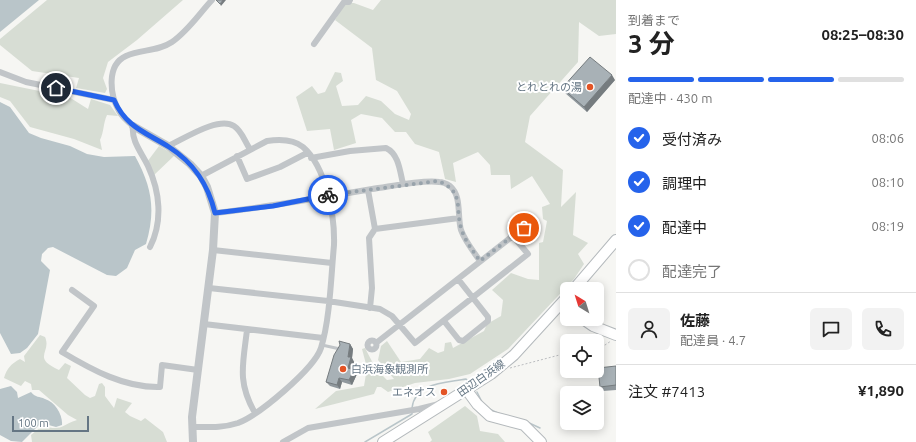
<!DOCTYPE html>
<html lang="ja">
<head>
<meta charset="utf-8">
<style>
  :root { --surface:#fff; --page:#f2f2f2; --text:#222; --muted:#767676; --line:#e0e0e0; --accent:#2563eb }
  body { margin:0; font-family:Ubuntu,"Noto Sans JP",sans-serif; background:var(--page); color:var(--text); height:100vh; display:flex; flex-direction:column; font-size:15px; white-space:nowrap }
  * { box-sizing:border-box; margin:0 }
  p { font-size:13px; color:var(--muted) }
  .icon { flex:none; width:22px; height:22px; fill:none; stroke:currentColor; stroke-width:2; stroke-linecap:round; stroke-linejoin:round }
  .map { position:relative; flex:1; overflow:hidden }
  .drawer { display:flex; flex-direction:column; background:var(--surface); width:300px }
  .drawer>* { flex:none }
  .needle { width:26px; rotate:322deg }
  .fabs { position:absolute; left:560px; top:282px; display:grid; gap:8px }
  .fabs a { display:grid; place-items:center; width:44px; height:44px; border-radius:6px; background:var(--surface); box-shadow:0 2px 10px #0003; font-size:20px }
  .scale { position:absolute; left:12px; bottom:10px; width:77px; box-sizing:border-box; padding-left:4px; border:2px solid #657684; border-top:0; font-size:11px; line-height:14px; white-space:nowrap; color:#657684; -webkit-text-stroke:3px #fff; paint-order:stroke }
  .pin { position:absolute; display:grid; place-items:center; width:34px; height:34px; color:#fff; margin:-17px; border:2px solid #fff; border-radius:50%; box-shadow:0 1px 4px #0007 }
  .courier { position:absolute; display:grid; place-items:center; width:40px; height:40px; margin:-20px; border:3px solid #2563eb; border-radius:50%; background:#fff; color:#222; box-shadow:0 1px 5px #0007 }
  .summary em { font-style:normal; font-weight:700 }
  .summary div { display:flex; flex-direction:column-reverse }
  .summary { display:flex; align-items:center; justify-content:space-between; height:68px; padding:0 12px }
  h1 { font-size:26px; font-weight:700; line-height:30px }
  .bar { display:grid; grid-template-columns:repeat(4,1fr); gap:6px 4px; align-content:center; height:48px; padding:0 12px }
  .bar i { height:5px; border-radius:3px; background:var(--line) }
  .bar .selected { background:var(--accent) }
  .bar p { grid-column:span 4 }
  .line { display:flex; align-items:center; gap:10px; padding:0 12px; border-top:1px solid var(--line) }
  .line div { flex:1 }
  .round { display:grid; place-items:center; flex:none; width:42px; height:42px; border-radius:6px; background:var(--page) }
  ol { padding:0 12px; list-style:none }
  li { display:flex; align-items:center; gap:12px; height:44px }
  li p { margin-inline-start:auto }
  li .icon { padding:4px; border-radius:50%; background:var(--accent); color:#fff; stroke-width:4 }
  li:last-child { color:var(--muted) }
  li i { width:22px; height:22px; border:2px solid var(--line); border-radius:50% }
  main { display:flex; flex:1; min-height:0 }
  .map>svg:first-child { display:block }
</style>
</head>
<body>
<main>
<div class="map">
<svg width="616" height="442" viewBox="0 0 616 442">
  <rect width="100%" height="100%" fill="#f6f6f3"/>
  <path fill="#d7ddd4" d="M47,0h136l-46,40 -29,22 -5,16 4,11 -2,4 -29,-5 3,-10 -47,-7 -32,-26v-6z
    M381,0h235v34l-17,2 -20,-14 -1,40 -48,54 -5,26 38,28 -2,37 15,-15 -3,43 15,8 -10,11 6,10 -10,15 -66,70 -38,25 -21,5 -34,4 -27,9 -7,-5h-4l-3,7 -59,15 21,-18 28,-5 3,-18 -5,-19 3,-1 11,21 11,11 7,-1 -16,-19 3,-14 6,-5 14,21 19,-3 9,-11 9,5 6,-2 1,-8 6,-1 2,6 31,-17 3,-7 14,-8 2,-16 -11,-10 19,-17 17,6 11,1v-37l4,-1 4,-21 -4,-2 -1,-12 8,-3 -18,-28 -21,13 -1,-14h-19l-1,-10 -12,-13 -25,11 3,19 -11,-3 -6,-27 -24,-8 -9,-12h-11l-13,-14 -21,-4 -10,6 5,23 -22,7 -4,-21 -23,2 -11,-34 16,-11 6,8 7,-2 10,-20 6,1 2,8 -7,5 6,20 16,-1 8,-9 15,5 14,13 14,6 2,-6 -14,-23 -21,-11 -4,-32 -37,-28 10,-17h9l19,7z
    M0,83l69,14 19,12 3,-10 19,6 8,11 -11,-1c-4,9 -3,17 -7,25l2,10 -28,-11 -44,-12 -20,-26 -10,-4z
    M159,146l16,9 -21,20 -7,-13z
    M40,335l5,2c7,16 -14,20 14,33l6,-7 6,3 -4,12 18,17 5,3 5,-2 4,-12 3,-1 3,4v9l9,12 3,-10 15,5 -7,9 5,4 11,5 4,-3 18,14 4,10h-135l-1,-7 11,-9c21,5 17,0 35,-6l-9,-5 -29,-25h-7l-1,-6 -6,-3 -4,5 -17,-8c3,-10 7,-14 16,-19l5,3 -1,-6z
    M465,406l12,10 3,15 18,3 7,8h-75l2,-2 -4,-8z"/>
  <path fill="#b9c5c9" d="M0,0h39l-39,32z
    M0,102l10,5 19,26 12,5 29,8 17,8 17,3 31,-1c17,31 21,54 11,88l-11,6 -8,18 -11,8 -9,-1 -54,-28 -5,1 -6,6 -1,7 9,9 -12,64 -11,14 -7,5 -9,1 -11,-21z
    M11,386l6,6 1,6 13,-6c5,6 8,4 14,7 10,3 18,16 17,26l-6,2 -15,-4 -19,19 -11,-1 -11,-6v-46z"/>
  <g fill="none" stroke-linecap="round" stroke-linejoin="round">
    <path stroke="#b9c5c9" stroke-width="1.5" d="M477,392l5,10
      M412,408c3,-26 34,-25 54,-29l3,3
      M489,409l11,5
      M527,422l13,6
      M365,442l47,-28v-2"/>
    <g stroke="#b4b9bc" stroke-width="12">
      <path id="primary" d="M574,289l42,-49
        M583,319l10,7 23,9
        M466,389l11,15 13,12 34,9 17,17
        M383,442l108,-68 23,-19 53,-58"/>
    </g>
    <path stroke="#bbbdc0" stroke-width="1" stroke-dasharray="2 2" stroke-linecap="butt" d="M597,347l8,-2 6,-4
      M510,368l57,-15"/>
    <path stroke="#c1c5c8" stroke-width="3" d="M322,345l18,4"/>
    <path stroke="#c1c5c8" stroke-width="6" d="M314,44l30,-42h5l1,-2
      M0,72l26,10 88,18
      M168,146c16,-7 50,-30 66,-20 8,5 11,16 16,23
      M237,156l10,23 33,-12 27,-14
      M311,158l39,-7 36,-3c13,6 14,24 17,36
      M368,190l7,39 -6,9 3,50 -2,20
      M215,213c53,-6 105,-15 157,-24 16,-2 52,-10 67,-7 3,0 8,2 11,4 12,10 7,30 11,44 4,11 12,21 19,31
      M522.5 225a4.5 4.5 0 1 1 9 0a4.5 4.5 0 1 1-9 0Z
      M375,229l84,-11
      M150,247c13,-26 10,-55 -2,-81 -6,-13 -17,-25 -15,-40 -5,-4 -11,-9 -14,-15 -9,-16 -13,-46 7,-55 15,-7 31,-4 46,-14 16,-11 27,-28 40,-42
      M213,250l119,13
      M209,288l119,13 52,8 12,7 23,27 113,-89 -15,-18
      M72,290l22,16 -32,46c30,18 63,36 98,35l2,-22 36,5
      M444,321l15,19 4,1 25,-20v-4l-30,-38
      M204,324l119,14
      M247,330c-4,34 -10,52 8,83
      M367.5 345a4.5 4.5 0 1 1 9 0a4.5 4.5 0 1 1-9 0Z
      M376,343l147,-115
      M192,427c16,0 31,1 46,-4 21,-8 76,-54 83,-75 9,-29 10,-71 13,-103 1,-29 -8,-78 -31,-98 -10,-8 -23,-8 -36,-6l-66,35
      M283,442l25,-14 111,-19 20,-5"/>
    <path stroke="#c1c5c8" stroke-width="8" d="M133,126l35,20 22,18 11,12 6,11 8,26 -2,37 -21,167 1,25"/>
    <use href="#primary" stroke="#fff" stroke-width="10"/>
  </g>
  <path fill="#90989d" d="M615,80l-28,32 -22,-19 -3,-5z
    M350,344l3,5 -1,9 2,4 -2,7 2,1 3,4 -5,11 -10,-3 -2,7 -10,-3 -4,-4z
    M616,366v24l-13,1 -3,-4z"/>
  <path fill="#767c7f" d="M223,0h3l-5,6 -1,-2z
    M612,75l3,5 -28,32 -3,-5z
    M350,344l3,5 -1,9 2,4 -3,11 -3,-5v-11z
    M354,370l3,4 -5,11 -3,-5z
    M339,378l3,4 -2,7 -3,-4z"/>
  <path fill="#a8b1b6" stroke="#767c7f" d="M216,0h7l-3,4z
    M590,57l22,18 -28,32 -22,-19z
    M339,341l11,3 -2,13h3l-3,11 6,2 -5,10 -10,-2 -2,7 -11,-3 8,-27 6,-10z
    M616,366v19l-16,2 -2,-19z"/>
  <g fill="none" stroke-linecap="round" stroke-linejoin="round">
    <path stroke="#98a3ab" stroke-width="4" stroke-dasharray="0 7.2" d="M328,195l110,-14c28,11 16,28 24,50 4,11 11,20 18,30l43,-33h1"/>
    <path stroke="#2563eb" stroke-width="5" d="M56,88l58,12c12,27 31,32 55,47 25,16 39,37 46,66l58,-7 55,-11"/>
  </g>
  <g fill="#e35426" stroke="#fff" stroke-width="1.5">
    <circle cx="590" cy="87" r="4"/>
    <circle cx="343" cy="369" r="4"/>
    <circle cx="444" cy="392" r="4"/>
  </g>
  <g text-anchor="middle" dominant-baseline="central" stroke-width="4" stroke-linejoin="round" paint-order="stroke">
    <g font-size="11" fill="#657684" stroke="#fff" text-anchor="end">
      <text x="582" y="87">とれとれの湯</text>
      <text x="351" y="369" text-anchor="start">白浜海象観測所</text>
      <text x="436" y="392">エネオス</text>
    </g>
    <g font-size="11" fill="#657684" stroke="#fff">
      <text transform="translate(481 378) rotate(-35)">田辺白浜線</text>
    </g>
  </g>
</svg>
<div class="fabs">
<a><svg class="needle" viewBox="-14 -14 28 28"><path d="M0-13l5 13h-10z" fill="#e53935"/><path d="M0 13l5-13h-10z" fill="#767676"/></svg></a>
<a><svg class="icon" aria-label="locate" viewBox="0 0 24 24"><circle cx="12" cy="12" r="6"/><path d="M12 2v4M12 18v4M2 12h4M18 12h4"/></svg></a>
<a><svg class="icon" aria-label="layers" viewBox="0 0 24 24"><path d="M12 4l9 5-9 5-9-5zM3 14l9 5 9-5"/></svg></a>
</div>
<div class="scale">100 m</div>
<div class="pin" style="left:524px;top:228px;background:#ea580c"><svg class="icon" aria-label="bag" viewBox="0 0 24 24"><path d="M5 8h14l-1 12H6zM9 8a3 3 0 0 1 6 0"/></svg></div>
<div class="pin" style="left:56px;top:88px;background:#1f2937"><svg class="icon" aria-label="home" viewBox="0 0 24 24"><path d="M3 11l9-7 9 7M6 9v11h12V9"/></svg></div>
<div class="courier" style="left:328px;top:195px"><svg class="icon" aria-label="bike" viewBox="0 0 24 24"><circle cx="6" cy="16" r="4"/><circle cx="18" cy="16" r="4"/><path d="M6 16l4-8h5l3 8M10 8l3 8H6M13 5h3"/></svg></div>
</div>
<section class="drawer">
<div class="summary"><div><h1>3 分</h1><p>到着まで</p></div><em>08:25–08:30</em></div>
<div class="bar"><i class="selected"></i><i class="selected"></i><i class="selected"></i><i></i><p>配達中 · 430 m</p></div>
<ol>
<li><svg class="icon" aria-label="check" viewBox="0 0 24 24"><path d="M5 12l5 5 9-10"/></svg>受付済み<p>08:06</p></li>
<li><svg class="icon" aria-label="check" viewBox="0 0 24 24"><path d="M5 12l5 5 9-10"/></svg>調理中<p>08:10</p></li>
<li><svg class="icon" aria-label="check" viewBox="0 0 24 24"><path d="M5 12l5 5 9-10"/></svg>配達中<p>08:19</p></li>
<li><i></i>配達完了</li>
</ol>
<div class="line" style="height:72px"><a class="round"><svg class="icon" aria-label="person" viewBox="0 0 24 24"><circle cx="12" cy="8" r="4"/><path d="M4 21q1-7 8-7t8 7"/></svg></a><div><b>佐藤</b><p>配達員 · 4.7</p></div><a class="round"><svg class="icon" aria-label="chat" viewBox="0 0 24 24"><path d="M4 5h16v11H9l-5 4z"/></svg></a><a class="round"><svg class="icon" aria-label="phone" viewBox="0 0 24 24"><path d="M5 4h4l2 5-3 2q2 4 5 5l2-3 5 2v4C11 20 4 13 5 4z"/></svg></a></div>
<div class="line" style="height:52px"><div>注文 #7413</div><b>¥1,890</b></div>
</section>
</main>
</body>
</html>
